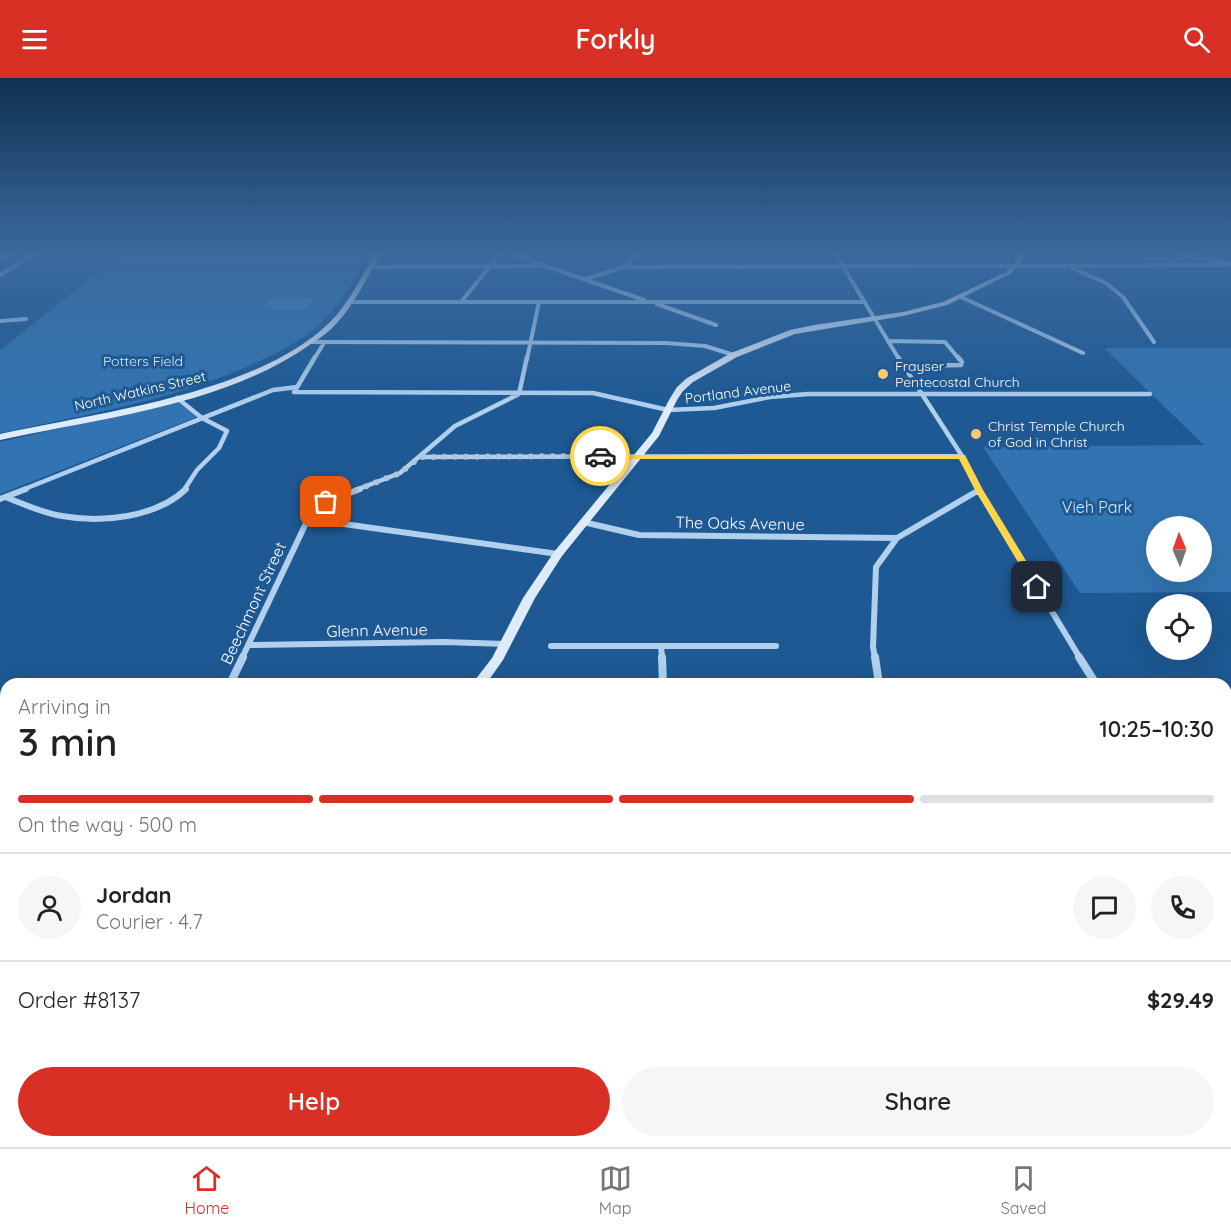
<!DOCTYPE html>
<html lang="en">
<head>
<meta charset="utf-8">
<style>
  :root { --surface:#fff; --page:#f6f6f6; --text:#222; --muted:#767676; --line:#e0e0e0; --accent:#d93025 }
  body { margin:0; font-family:Quicksand,sans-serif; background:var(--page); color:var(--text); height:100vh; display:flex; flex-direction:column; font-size:22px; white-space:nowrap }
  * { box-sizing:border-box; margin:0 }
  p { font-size:20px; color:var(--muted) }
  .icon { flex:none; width:33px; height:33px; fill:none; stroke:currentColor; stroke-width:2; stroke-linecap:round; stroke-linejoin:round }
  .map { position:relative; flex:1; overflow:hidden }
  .drawer { position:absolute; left:0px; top:600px; width:1232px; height:470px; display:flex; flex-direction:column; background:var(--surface); border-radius:18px 18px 0 0; box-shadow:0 6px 24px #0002 }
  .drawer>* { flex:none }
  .needle { width:39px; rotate:358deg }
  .fabs { position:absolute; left:1146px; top:438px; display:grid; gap:12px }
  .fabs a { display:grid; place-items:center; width:66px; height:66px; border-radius:50%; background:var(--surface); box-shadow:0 6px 24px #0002; font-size:30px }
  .pin { position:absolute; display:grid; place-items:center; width:51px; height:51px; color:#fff; margin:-26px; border-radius:12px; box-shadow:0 3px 9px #0006 }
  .courier { position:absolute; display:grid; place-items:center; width:60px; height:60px; margin:-30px; border:4px solid #ffd54a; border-radius:50%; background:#fff; color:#222; box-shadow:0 2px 8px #0007 }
  .head em { font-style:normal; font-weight:600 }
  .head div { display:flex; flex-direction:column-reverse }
  .head { display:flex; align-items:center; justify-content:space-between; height:102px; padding:0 18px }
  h1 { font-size:39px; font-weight:600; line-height:45px }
  .bar { display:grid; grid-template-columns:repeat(4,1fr); gap:9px 6px; align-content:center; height:72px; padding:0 18px }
  .bar i { height:8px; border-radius:4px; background:var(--line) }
  .bar .selected { background:var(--accent) }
  .bar p { grid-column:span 4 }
  .line { display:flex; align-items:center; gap:15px; padding:0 18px; border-top:2px solid var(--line) }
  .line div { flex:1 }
  .round { display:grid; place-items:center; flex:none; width:63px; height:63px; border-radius:32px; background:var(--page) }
  .cta { display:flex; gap:12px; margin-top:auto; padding:12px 18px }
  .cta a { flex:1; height:69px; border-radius:36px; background:var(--accent); color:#fff; font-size:24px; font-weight:600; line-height:69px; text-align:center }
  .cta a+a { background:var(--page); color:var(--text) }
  header { display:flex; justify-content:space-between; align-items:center; height:78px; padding:0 18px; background:var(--accent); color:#fff; font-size:27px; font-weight:600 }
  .tab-bar { display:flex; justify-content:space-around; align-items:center; height:84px; border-top:2px solid var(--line); background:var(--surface); font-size:16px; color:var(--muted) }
  .tab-bar a { display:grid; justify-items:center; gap:3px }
  .tab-bar .selected { color:var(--accent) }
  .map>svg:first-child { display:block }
</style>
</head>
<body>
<header><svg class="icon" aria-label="menu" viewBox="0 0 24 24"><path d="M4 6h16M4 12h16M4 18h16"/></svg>Forkly<svg class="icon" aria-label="search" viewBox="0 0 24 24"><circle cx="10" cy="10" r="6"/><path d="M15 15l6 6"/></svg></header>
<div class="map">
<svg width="1231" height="1069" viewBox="0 0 1231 1069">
  <rect width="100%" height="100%" fill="#1e5993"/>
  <path fill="#3274b1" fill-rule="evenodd" d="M120,177h250c-17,25 -32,54 -55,74 -14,11 -30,20 -47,28 -83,41 -178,57 -268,76v-83z
    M1104,270h127v244l-151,1 -97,-146 221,-2zM1156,448h46v46h-46z
    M177,324l20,15 -197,77v-52z"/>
  <path fill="#4a85bc" d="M271,220h43l-9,12h-34l1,-2h-8z"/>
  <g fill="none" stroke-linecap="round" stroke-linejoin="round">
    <path stroke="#b0d0ee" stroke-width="4" d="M514,177l130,45
      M836,177l63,104
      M0,179l11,-2
      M371,189l170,-1
      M624,189l607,-2
      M1072,190l34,15 17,14 31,45
      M0,197l33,-20
      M585,201l39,-12 14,-12
      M961,219l122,56
      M348,224h517
      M461,224l38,-47
      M657,226l59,21
      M0,243l26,-2
      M889,263l56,1 14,17
      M310,264l356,1 39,3 29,9
      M314,281l10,-16
      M527,281l12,-57"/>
    <path stroke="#b0d0ee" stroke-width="4.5" d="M898,279l64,99 17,34
      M904,288l57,-1 1,-3 -4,-5
      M296,311l19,-32
      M294,314l299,1 75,17 46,-2 56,-11 38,-3h342
      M177,320l25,20 25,13 -8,17 -22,22 -13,20
      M420,379l542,-1
      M22,412l251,-100 24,-3
      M356,412l44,-17 55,-47 64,-32 8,-37"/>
    <path stroke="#b0d0ee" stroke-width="6" d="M978,411l102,169
      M5,419c19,7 37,16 57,19 39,7 94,2 124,-27
      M0,421l26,-10
      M308,441l250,35
      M583,444l56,13 258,3
      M249,567l195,-3 62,2
      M551,568h225
      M661,568l1,12
      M242,580l66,-139 18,-17 34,-13
      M875,580l-2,-11 3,-80 21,-29 82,-48"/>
    <path stroke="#b0d0ee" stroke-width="8" d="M662,579l1,27
      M875,579l4,27
      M1079,579l17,27
      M230,606l13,-27"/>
    <path stroke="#b0d0ee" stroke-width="9" d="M1226,821l5,9
      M684,1064v5"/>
    <path fill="#ddebfa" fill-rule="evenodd" d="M375,177h6c-15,23 -26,49 -45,69 -7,8 -16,14 -25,20 -86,61 -209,74 -311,96v-6c97,-21 256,-40 329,-111 20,-19 31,-45 46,-68z
      M1016,177h6l-1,8 -11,11 -63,31 -44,11 -108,18 -58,23 -44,25 -10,9 -6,9 -18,36 -97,120 -27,42 -32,62 -17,24h-14l20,-26 31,-60 31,-46 98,-119 17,-33 8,-13 10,-9 44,-25 59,-23 24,-5 89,-13 40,-10 63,-30 9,-9z
      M1175,177h16l40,7v4z
      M6,903v21l-6,3v-21z
      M0,968l6,2v20l-6,-2z
      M1226,982h5v20h-5z"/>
  </g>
  <linearGradient id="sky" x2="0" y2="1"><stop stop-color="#103151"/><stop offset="0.54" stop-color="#3b6a9e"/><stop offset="1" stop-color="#3b6a9e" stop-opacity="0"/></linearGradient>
  <rect width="1231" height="327" fill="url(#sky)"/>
  <path fill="#ffd54a" d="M597,377h368l18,35 59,97 -5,3 -4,-3 -58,-97 -16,-31h-359l-3,-1z"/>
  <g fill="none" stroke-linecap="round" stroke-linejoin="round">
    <path stroke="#b0c5d9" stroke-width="6" stroke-dasharray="0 10.8" d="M326,424l74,-29 20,-16 180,-1"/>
  </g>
  <g fill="#fdcb6f" stroke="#1e5993" stroke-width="2">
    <circle cx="883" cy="296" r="6"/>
    <circle cx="976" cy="356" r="6"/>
  </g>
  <g text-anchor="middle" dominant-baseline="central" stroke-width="6" stroke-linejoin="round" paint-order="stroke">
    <g font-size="14" fill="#d6e9fa" stroke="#1e5993">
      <text x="143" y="283">Potters Field</text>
    </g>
    <g font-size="14" fill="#fff" stroke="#1e5993" text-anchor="start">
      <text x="895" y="288">Frayser<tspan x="895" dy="16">Pentecostal Church</tspan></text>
      <text x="988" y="348">Christ Temple Church<tspan x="988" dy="16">of God in Christ</tspan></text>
    </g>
    <g font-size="14" fill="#fff" stroke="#1e5993">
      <text transform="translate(140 313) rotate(-13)">North Watkins Street</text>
      <text transform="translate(738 314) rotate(-7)">Portland Avenue</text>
    </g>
    <g font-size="16" fill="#d6e9fa" stroke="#1e5993">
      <text x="1097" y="429">Vieh Park</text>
    </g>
    <g font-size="16" fill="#fff" stroke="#1e5993">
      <text transform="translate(740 445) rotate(1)">The Oaks Avenue</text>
      <text transform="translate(253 525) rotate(-65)">Beechmont Street</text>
      <text transform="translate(377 552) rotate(-1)">Glenn Avenue</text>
    </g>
  </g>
</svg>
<div class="fabs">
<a><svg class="needle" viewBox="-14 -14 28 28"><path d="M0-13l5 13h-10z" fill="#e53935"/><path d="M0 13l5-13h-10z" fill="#767676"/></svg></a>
<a><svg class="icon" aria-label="locate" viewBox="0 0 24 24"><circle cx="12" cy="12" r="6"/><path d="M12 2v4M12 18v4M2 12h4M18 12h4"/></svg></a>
</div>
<div class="pin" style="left:326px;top:424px;background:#ea580c"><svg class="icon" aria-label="bag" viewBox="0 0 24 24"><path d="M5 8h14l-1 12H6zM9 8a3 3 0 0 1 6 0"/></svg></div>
<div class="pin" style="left:1037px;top:509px;background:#1f2937"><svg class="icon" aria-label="home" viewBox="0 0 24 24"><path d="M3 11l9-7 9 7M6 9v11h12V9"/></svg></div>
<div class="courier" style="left:600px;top:378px"><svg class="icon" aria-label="car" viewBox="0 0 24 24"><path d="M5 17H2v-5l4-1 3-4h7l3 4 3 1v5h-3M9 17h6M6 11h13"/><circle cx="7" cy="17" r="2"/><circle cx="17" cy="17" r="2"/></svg></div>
<section class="drawer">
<div class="head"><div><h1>3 min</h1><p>Arriving in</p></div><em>10:25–10:30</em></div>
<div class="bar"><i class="selected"></i><i class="selected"></i><i class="selected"></i><i></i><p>On the way · 500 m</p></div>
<div class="line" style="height:108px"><a class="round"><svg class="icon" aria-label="person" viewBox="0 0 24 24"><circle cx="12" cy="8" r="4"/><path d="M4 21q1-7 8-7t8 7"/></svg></a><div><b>Jordan</b><p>Courier · 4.7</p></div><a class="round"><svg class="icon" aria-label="chat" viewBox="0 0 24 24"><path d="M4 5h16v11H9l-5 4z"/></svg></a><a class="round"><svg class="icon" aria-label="phone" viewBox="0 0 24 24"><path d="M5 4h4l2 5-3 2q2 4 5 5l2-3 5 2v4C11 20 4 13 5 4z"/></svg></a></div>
<div class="line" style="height:78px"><div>Order #8137</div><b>$29.49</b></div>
<div class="cta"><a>Help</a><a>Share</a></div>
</section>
</div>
<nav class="tab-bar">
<a class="selected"><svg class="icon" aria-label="home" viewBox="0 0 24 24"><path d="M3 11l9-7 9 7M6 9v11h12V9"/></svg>Home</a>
<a><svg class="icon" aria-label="map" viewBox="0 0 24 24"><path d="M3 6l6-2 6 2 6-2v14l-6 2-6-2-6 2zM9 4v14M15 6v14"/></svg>Map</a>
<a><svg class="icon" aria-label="saved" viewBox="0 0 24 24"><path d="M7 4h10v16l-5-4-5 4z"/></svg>Saved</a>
</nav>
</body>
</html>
